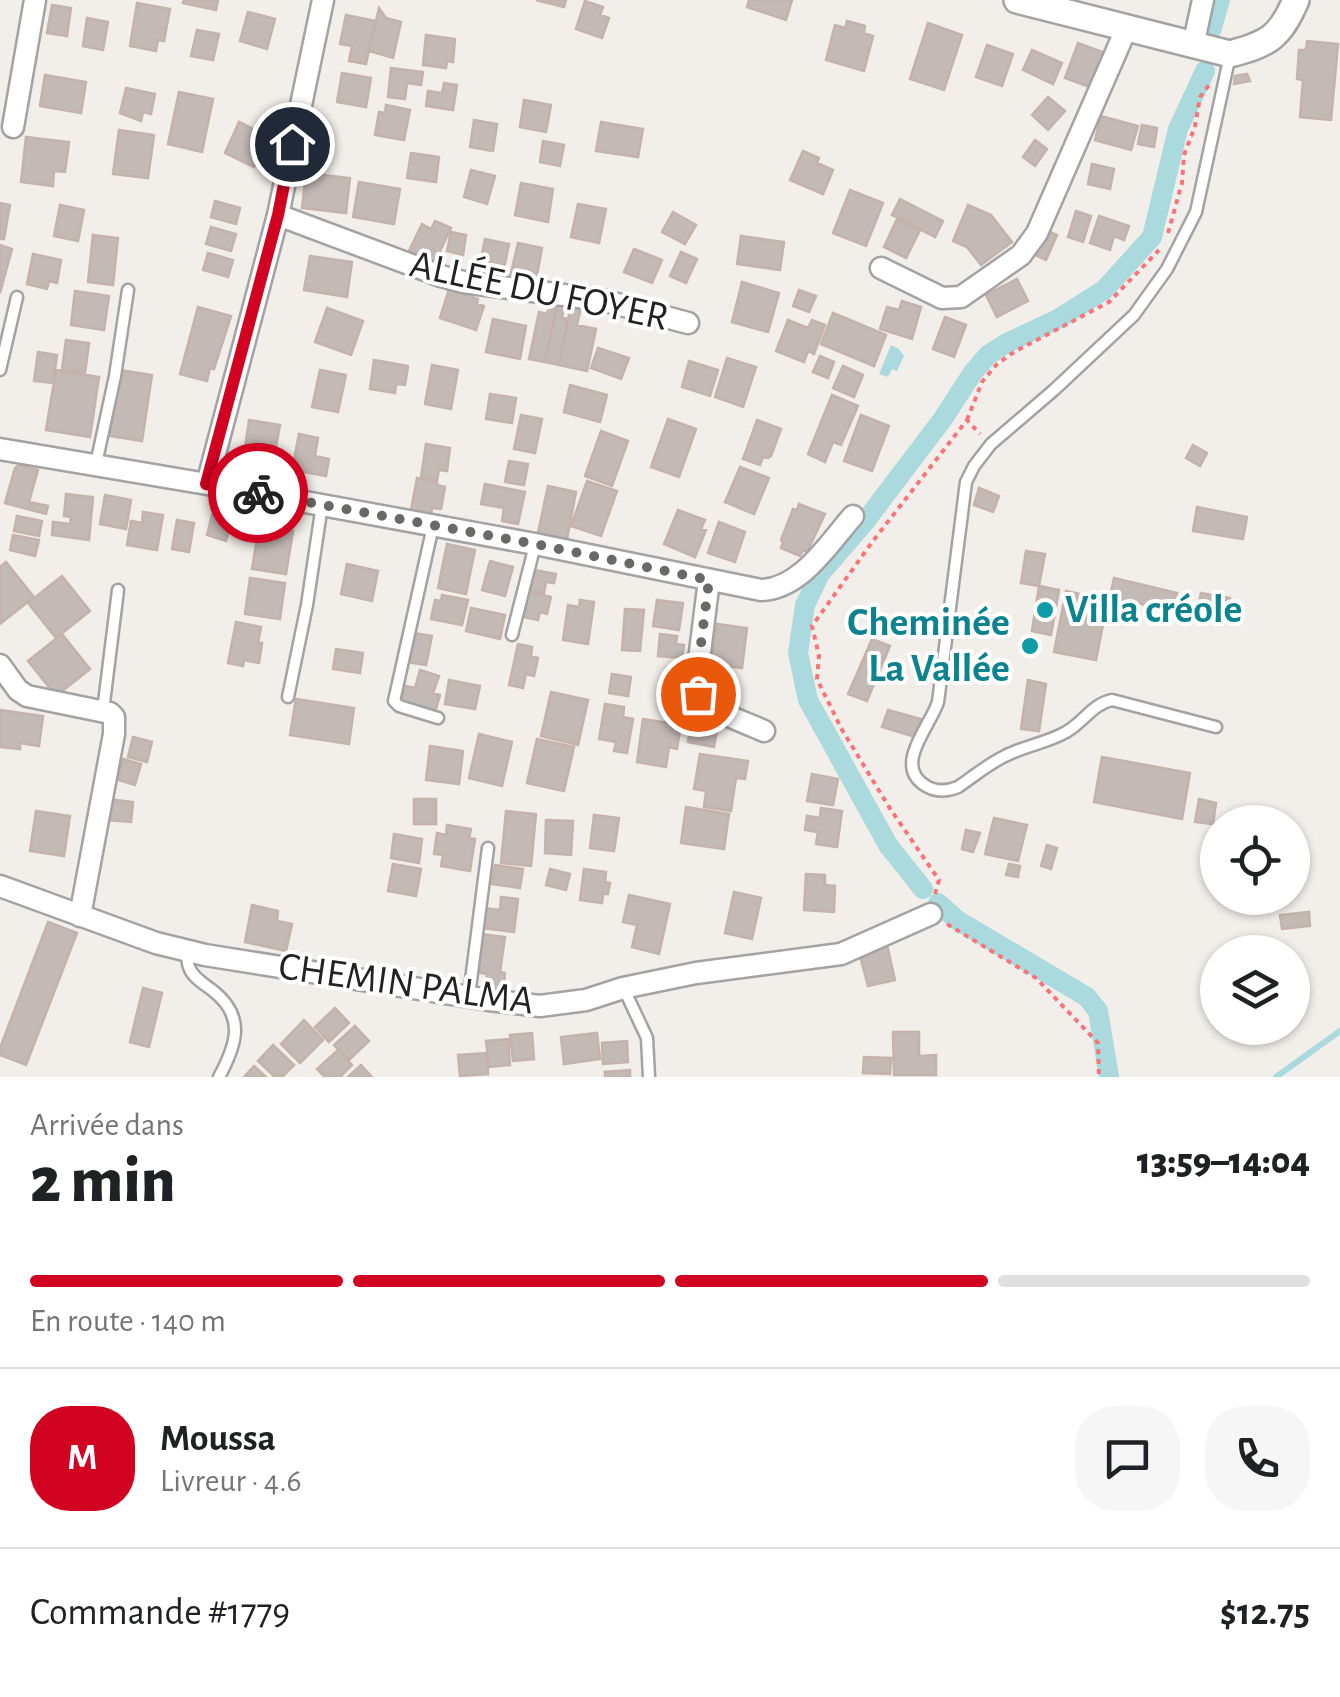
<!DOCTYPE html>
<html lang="fr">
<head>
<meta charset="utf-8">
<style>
  :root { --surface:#fff; --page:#f6f6f6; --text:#202124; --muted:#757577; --line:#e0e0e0; --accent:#d10321 }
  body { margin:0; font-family:"Alegreya Sans",sans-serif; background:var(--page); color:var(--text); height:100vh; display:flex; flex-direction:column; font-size:38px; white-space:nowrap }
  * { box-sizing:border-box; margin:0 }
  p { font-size:32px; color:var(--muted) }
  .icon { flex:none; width:55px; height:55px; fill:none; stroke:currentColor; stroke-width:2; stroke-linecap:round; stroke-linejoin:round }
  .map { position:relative; height:1077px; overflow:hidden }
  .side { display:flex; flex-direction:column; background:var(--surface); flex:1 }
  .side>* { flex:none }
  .buttons { position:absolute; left:1200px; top:805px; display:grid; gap:20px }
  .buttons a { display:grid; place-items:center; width:110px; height:110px; border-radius:50%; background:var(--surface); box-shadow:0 2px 8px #0004; font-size:50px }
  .pin { position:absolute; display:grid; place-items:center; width:85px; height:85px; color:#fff; margin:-42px; border:5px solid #fff; border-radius:50%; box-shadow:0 2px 10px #0007 }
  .courier { position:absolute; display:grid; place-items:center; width:100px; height:100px; margin:-50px; border:8px solid #d10321; border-radius:50%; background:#fff; color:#222; box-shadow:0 2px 12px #0007 }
  .summary em { font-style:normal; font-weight:800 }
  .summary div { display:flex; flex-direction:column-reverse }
  .summary { display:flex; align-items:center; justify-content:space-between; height:170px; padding:0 30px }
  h1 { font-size:65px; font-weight:800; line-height:75px }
  .bar { display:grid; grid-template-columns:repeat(4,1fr); gap:15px 10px; align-content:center; height:120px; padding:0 30px }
  .bar i { height:12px; border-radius:8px; background:var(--line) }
  .bar .current { background:var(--accent) }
  .bar p { grid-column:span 4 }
  .line { display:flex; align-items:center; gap:25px; padding:0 30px; border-top:2px solid var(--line) }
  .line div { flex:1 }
  .round { display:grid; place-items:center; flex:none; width:105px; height:105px; border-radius:40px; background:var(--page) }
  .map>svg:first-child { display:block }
</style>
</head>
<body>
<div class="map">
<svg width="1340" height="1077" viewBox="0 0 1340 1077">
  <rect width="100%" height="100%" fill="#f2eee9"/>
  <path fill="#abdade" d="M891,345l8,4 5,7 -7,15 -5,-2 -4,8 -9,-3z"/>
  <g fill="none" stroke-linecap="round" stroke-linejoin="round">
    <path stroke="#abdade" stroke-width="6" d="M1276,1077l64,-46"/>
    <path stroke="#abdade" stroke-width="20" d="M1211,31l9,-31
      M923,889l-35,-44 -80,-145 -10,-47 7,-48 15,-31 44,-51 78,-103 32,-49 14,-16 19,-12 51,-24 46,-29 48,-53 26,-108 27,-58
      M938,903l19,17 130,77 11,14 11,66"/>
  </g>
  <path fill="#c3b9b5" stroke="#c4b2ab" stroke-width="2.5" d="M184,0h34l-2,10 -33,-7z
    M536,0h30l-2,7z
    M749,0h43l-6,20 -39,-13z
    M585,1l18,6 -3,8 9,3 -7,20 -26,-9z
    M137,3l33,6 -6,32 -6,-1 -2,11 -26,-5z
    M52,5l19,3 -4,28 -20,-3z
    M379,8l7,10 15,4 -8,36 -24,-7z
    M248,12l27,7 -8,30 -27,-8z
    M346,15l29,6 -9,43 -17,-3 3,-15 -12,-2z
    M87,18l21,4 -5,28 -20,-4z
    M847,21l18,5 -1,7 9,3 -9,35 -38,-11 9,-35 10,3z
    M928,23l34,12 -18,55 -34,-11z
    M197,30l22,4 -6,26 -22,-4z
    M426,35l29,4 -2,23 -6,-1 -1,7 -23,-3z
    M1307,41l31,3 -7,76 -31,-3 3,-37 -6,-1 2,-29h7z
    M1078,43l27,10 -13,35 -27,-10z
    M987,45l26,9 -11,32 -26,-9z
    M1032,50l30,13 -9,21 -30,-14z
    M391,68l32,4 -2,13 -14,-2 -2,16 -17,-2z
    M342,73l29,5 -5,29 -29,-5z
    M1247,74l3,7 -16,3 1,-8z
    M45,75l41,7 -5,31 -41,-7z
    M444,83l13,2 -4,25 -27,-4 2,-15 14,2z
    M126,88l29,6 -4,20 -8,-2 -2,9 -21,-8z
    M179,92l34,7 -11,53 -34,-8z
    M1048,97l17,14 -17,19 -16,-15z
    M524,100l27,5 -5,27 -26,-5z
    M386,105l24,5 -6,30 -29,-5 4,-23 6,1z
    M1101,116l37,10 -7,24 -36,-10z
    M474,120l23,4 -4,27 -23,-4z
    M239,122l29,14 -14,31 -29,-14z
    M601,122l42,7 -5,28 -42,-6z
    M1142,125l15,3 -3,19 -16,-3z
    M119,130l35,5 -6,43 -35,-4z
    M26,137l43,5 -4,30 -11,-1 -1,15 -32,-4z
    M1035,140l12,9 -12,17 -12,-9z
    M543,141l21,4 -4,21 -20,-4z
    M803,151l16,7 -2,5 16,7 -10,24 -33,-14z
    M411,153l28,4 -3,25 -29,-4z
    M1092,164l22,5 -4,20 -22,-5z
    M471,170l24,6 -8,28 -23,-7z
    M306,173l44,5 -4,35 -44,-5z
    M359,182l41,7 -6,35 -41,-7z
    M521,183l32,6 -5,33 -33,-7z
    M850,190l33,13 -17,43 -33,-13z
    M900,199l43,22 -8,16 -43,-22z
    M215,201l25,7 -4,16 -25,-7z
    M0,203l10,2 -6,34h-4z
    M578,204l28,5 -7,34 -28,-6z
    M60,205l24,5 -6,31 -24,-5z
    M968,205l23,10 21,27 -31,23 -14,-18 -14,-6z
    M1076,211l15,5 -8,26 -15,-5z
    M673,212l23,13 -11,19 -23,-12z
    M1099,216l30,10 -5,14 -10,-4 -4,14 -20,-7z
    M897,219l23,11 -14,28 -22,-11z
    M435,221l16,7 -17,36 -25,-13 13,-27 9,5z
    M211,227l25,7 -5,17 -25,-7z
    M1042,228l15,7 -11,25 -15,-7z
    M451,232l15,3 -3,20 -16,-4z
    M93,235l25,3 -5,47 -25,-3z
    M741,236l43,6 -4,28 -43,-6z
    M485,239l24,5 -6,29 -24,-5z
    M518,243l24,5 -5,27 -8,-2 -2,8 -17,-4z
    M0,245l12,4 -12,44z
    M634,249l28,11 -10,23 -28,-11z
    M681,252l16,7 -11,24 -16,-7z
    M208,253l25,7 -5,17 -25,-7z
    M33,254l28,6 -4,23 -8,-2 -2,8 -20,-5z
    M310,256l42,6 -5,35 -43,-7z
    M1017,279l11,22 -31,16 -11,-22z
    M742,282l37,11 -11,39 -36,-10z
    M449,289l29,10 -1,5 7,2 -8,24 -36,-12z
    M799,290l17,6 -7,16 -16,-6z
    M75,291l34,5 -5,34 -33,-5z
    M902,301l19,6 -9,32 -32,-10 7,-22 12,3z
    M550,303l7,2 -12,57 -16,-3 10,-47 8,2z
    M557,305l7,2 -2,11 6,1 -9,46 -14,-3z
    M571,305l10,2 -4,18 19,4 -9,42 -28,-6z
    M198,307l33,9 -17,53 -4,-1 -3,13 -27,-7z
    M327,308l36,13 -12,34 -36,-13z
    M833,313l53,22 -12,31 -53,-22z
    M945,317l21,8 -12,32 -21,-8z
    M493,319l33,7 -6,33 -34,-7z
    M788,320l20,8 4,-8 13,5 -11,29 -6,-3 -4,11 -28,-11z
    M66,340l23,3 -4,30 -23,-3z
    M598,348l31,10 -8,21 -30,-11z
    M38,352l19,3 -4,28 -19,-2z
    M820,356l14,6 -6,16 -15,-6z
    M727,358l29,9 -13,40 -28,-10z
    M374,360l34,6 -3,19 -9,-1 -1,9 -25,-4z
    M689,361l29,9 -8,26 -28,-9z
    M432,365l26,5 -7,39 -26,-5z
    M843,366l20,9 -9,22 -21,-9z
    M56,370l43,7 -9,60 -44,-7z
    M120,370l32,5 -10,66 -32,-5z
    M320,370l26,5 -8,37 -26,-5z
    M570,385l37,10 -7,27 -36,-10z
    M490,394l26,4 -4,25 -26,-4z
    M832,395l26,11 -17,39 -8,-3 -8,20 -17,-8z
    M521,415l21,4 -7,34 -21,-4z
    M861,415l28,11 -17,45 -28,-10z
    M668,419l28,10 -17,48 -28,-10z
    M249,420l31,5 -5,27 -13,-2 -1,8 -17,-3z
    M757,420l24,9 -10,27 -3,2 -5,-1 -3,8 -17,-6z
    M601,431l27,10 -16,45 -27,-10z
    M299,434l19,4 -3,18 14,3 -3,17 -34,-6z
    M426,444l24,4 -3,23 -8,-1 -2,10 -16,-3z
    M1193,445l14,8 -7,13 -14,-8z
    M509,461l19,3 -4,21 -19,-3z
    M19,465l19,5 -9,32 19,4 -2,8 -41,-11 10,-35z
    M740,467l29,11 -15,36 -29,-12z
    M417,478l20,4v3l8,2 -4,22 -9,-1 -1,6 -20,-4z
    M587,481l30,10 -16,45 -30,-10z
    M485,484l40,8 -7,32 -16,-3 2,-13 -23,-4z
    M548,486l28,6 -9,47 -29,-6z
    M979,488l20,8 -6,16 -19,-7z
    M66,494l27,3 -4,43 -37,-5 1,-13 17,2 1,-7 -7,-1z
    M105,495l26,5 -5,29 -26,-5z
    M799,504l26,10 -18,38 -4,-2 -3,6 -19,-8 2,-6 -2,-2 12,-31 4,1z
    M1197,507l50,10 -4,22 -50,-8z
    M678,510l27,10 -4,9 5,1 -11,27 -31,-13z
    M143,512l20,3 -6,35 -30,-5 4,-24 11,2z
    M212,515l20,6 -6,20 -19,-6z
    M17,516l25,5 -3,15 -25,-5z
    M177,520l17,3 -5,29 -17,-3z
    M719,522l26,10 -10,30 -27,-9z
    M259,526l34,5 -7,43 -34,-5z
    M13,535l26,5 -4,16 -25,-6z
    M447,544l28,6 -9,44 -28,-6z
    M1026,551l19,3 -6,32 -18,-3z
    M490,561l23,6 -8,29 -23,-6z
    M6,562l28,35 -34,27v-57z
    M347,564l31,7 -6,30 -31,-7z
    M534,570l22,4 -2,9 -8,-1 -2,11 -14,-2z
    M62,576l28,35 -34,27 -28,-35z
    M250,578l35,5 -5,36 -35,-5z
    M1114,578l63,15 -4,18 -63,-14z
    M1039,586l20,4 -8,45 -19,-4z
    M1066,591l42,9 -12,60 -42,-8z
    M529,592l22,5 -4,17 -7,-2 -2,8 -14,-3z
    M1201,593l29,5 -4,21 -29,-5z
    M442,595l26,5 -6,25 -31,-6 4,-19 6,1z
    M580,600l14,2 -6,42 -25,-4 5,-35 11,2z
    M657,600l26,3 -4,27 -26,-4z
    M471,608l34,7 -5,24 -34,-8z
    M625,609l19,1 -4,41 -18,-1z
    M236,622l25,5 -3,16h4l-3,20 -15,-3 -1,6 -15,-3z
    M717,624l30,4 -5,40 -31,-4z
    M414,633l18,3 -6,29 -19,-3z
    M62,634l28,35 -34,27 -28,-35z
    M660,634l17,2 -1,8 8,1 -2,13 -24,-2z
    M872,639l18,7 -23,55 -19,-7z
    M1025,639l13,2 -3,12 -13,-3z
    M518,644l14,3 -1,9 7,2 -4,18 -8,-2 -3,14 -14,-3z
    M336,649l27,4 -3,20 -27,-4z
    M420,670l19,6 -6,17 7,2 -5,17 -34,-10 5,-16 9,2z
    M612,674l19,3 -3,19 -19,-3z
    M449,680l31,6 -5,23 -30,-5z
    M1028,680l18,4 -7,47 -18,-2z
    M551,692l37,8 -10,45 -37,-9z
    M296,699l58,9 -5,36 -59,-9z
    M605,704l19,3 -1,10 10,2 -6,34 -13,-2 2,-9 -17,-3z
    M0,710l43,6 -4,30 -19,-3v6l-20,-2z
    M888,710l33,9 -6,18 -33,-10z
    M693,715l26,5 -5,27 -26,-5z
    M643,719l38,6 -4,24 -8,-2 -3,20 -29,-5z
    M479,734l33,8 -10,44 -33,-8z
    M133,737l19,5 -5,20 -19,-5z
    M537,739l37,8 -10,44 -37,-8z
    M430,746l33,5 -4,33 -33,-4z
    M700,754l48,7 -3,18 -9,-1 -5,33 -27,-4 2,-16 -12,-2z
    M1102,757l88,16 -8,46 -88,-17z
    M123,759l18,5 -6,21 -17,-5z
    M812,774l26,5 -5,26 -26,-4z
    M108,799l25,3 -2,20 -25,-2z
    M414,799h22v25h-22z
    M1199,799l17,4 -3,21 -18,-2z
    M686,807l43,7 -5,35 -43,-6z
    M821,808l21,3 -5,36 -21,-3 2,-12 -13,-2 2,-14 13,2z
    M36,811l34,5 -6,40 -34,-5z
    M506,811l30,3 -5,52 -30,-3z
    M594,815l25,3 -5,33 -24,-3z
    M994,818l33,7 -9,36 -33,-7z
    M546,820l27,1 -2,34 -26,-2z
    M447,825l24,4 -2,9 6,1 -5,32 -29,-5 2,-11 -9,-1 3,-21 9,2z
    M966,830l14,3 -7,19 -11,-3z
    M394,834l28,5 -3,24 -28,-5z
    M1047,845l10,3 -6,21 -10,-3z
    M393,864l28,5 -5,27 -28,-5z
    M1009,864l11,2 -2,11 -12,-2z
    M495,865l28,4 -3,19 -28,-4z
    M550,869l20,5 -4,16 -20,-5z
    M584,869l22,3 -1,10 5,1 -2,11h-5l-1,9 -22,-3z
    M806,874l19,1v10l10,1 -1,26 -30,-2z
    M734,892l27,6 -9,41 -27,-6z
    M629,895l41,9 -11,50 -27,-7 5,-22 -14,-3z
    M501,897l17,2 -4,33 -33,-4 2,-20 17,2z
    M252,905l26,6 -1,10 15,3 -6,27 -41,-9z
    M1309,912l1,14 -28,3 -2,-14z
    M48,922l29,11 -51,132 -26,-10v-7z
    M481,934l24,3 -5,35 5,1 -2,21 -19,-2 3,-18 -11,-2z
    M887,945l8,35 -27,6 -9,-34z
    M143,988l19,5 -13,54 -19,-5z
    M335,1008l14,15 -20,19 -14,-15z
    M304,1020l19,20 -23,23 -19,-19z
    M355,1026l14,15 -20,19 -15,-15z
    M893,1032h26v24l17,-1v20h-42z
    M532,1033l2,26 -21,2 -3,-26z
    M597,1033l3,26 -36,5 -3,-27z
    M508,1039l2,26 -21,2 -3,-26z
    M627,1041l1,21 -25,2 -1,-21z
    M273,1045l21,20 -12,12h-7l-17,-16z
    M338,1050l14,15 -12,12h-15l-8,-8z
    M487,1053l1,21 -28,2 -2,-21z
    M864,1057l27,1 -1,16 -27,-1z
    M361,1065l11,12h-24z
    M254,1066l12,11h-22z
    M630,1070v7h-25v-5z"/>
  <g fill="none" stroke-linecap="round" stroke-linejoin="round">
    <g stroke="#a3a3a3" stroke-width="15">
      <path id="service" d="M0,370l17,-73
        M96,464l19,-88 13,-86
        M433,526l-39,175 5,5 39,12
        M512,635l23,-90
        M288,697l19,-92 15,-100
        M103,711l15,-121
        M1216,727l-104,-27c-20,4 -29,23 -46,32 -19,11 -42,14 -61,24 -17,8 -32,21 -47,31 -10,4 -22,5 -32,-1 -34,-20 4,-59 12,-84l28,-220 8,-16 17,-22 63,-54 80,-75 33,-46 29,-57 34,-157
        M187,951c0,5 0,11 2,16 3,10 15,17 23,23 34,26 25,54 7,87
        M624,989l23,49 2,39
        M469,996l19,-148"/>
    </g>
    <g stroke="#a3a3a3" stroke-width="25">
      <path id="minor" d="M1193,46l10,-46
        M13,127l22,-127
        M278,215l163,61 22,6 139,18 86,23
        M881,268l61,30 19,-1 60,-42 16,-22 90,-206
        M0,449l207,35 328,60 226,46c40,-1 68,-47 92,-74
        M207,484l71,-269 45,-215
        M709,580l-13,104c6,27 45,36 68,47
        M0,665l18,25 9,6 83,17 4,4v17l-34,182
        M0,886l156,57 49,12 284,45 51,6 46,-6 37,-12 73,-15 145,-19 90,-40"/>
    </g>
    <g stroke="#a3a3a3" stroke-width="30">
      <path id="tertiary" d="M1017,0l213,54c39,-10 50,-17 66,-54"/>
    </g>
    <path stroke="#f8747a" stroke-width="4" stroke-dasharray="5 5" stroke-linecap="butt" d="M1168,233l14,-50 2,-28 11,-29 5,-29 9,-12
      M967,420l15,-38 14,-17 18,-13 95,-50 50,-52
      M935,894l4,-14 -50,-73 -48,-79 -24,-49 2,-23 -7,-30 61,-85 94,-121 13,14
      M947,924l89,54 62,65 1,34"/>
    <use href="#service" stroke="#fff" stroke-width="10"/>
    <use href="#minor" stroke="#fff" stroke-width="20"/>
    <use href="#tertiary" stroke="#fff" stroke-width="25"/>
  </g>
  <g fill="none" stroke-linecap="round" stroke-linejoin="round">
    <path stroke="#6b6968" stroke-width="10" stroke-dasharray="0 18" d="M258,493l277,51 174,36 -13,104 2,10"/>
    <path stroke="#d10321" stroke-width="12" d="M258,493l-52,-9 72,-269 14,-71"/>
  </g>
  <g fill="#0f9aa8" stroke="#fff" stroke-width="4">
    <circle cx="1045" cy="610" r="10"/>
    <circle cx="1030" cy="646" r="10"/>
  </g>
  <g text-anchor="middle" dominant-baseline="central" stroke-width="8" stroke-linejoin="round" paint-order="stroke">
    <g font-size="40" fill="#222" stroke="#fff">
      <text transform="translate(539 291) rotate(12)">ALLÉE DU FOYER</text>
      <text transform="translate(406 984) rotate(8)">CHEMIN PALMA</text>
    </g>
    <g font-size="40" font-weight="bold" fill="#0d838f" stroke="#fff" text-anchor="start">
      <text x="1065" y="610">Villa créole</text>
      <text x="1010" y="623" text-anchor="end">Cheminée<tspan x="1010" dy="46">La Vallée</tspan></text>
    </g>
  </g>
</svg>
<div class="buttons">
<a><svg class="icon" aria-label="locate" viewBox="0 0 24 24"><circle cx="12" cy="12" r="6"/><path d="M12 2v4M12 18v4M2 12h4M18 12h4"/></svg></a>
<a><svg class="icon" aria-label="layers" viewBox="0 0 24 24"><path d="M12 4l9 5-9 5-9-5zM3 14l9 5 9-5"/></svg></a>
</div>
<div class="pin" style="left:698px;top:694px;background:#ea580c"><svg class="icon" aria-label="bag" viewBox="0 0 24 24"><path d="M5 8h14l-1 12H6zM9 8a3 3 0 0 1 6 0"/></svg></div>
<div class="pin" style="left:292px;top:144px;background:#1f2937"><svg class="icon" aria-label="home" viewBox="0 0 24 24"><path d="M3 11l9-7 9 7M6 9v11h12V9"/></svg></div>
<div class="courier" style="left:258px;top:493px"><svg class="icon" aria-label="bike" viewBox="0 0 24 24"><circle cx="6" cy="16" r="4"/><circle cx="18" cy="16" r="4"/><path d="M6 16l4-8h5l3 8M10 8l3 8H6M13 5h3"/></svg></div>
</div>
<section class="side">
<div class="summary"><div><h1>2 min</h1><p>Arrivée dans</p></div><em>13:59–14:04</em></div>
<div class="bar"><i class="current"></i><i class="current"></i><i class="current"></i><i></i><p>En route · 140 m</p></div>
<div class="line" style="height:180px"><b class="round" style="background:var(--accent);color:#fff">M</b><div><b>Moussa</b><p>Livreur · 4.6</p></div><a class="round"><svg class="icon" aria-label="chat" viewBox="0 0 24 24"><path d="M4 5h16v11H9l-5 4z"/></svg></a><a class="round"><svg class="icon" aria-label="phone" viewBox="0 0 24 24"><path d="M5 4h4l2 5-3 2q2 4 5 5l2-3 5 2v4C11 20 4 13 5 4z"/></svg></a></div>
<div class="line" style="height:130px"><div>Commande #1779</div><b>$12.75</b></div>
</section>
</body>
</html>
